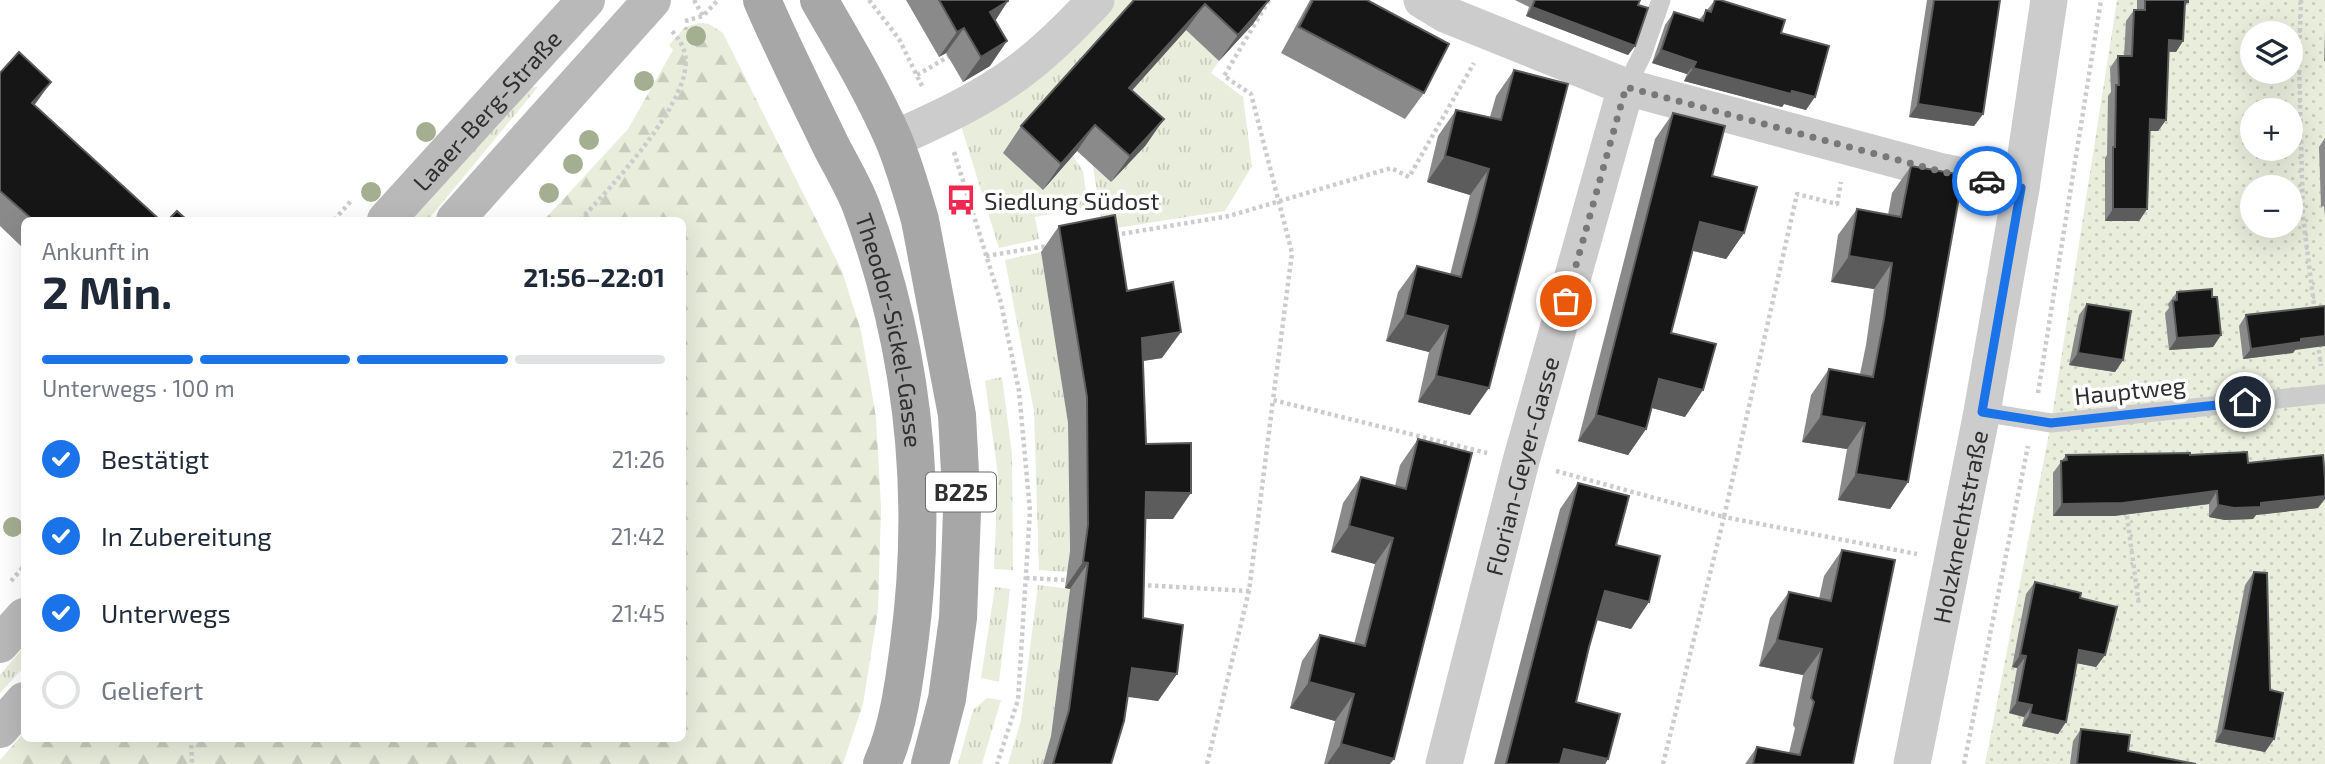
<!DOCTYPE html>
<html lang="de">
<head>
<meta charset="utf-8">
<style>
  :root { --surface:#fff; --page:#f2f2f3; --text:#1f2937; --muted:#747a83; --line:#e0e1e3; --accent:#1a73e8 }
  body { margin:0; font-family:"Exo 2",sans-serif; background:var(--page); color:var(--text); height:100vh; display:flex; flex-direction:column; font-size:26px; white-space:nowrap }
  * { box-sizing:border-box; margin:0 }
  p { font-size:23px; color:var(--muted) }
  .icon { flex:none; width:38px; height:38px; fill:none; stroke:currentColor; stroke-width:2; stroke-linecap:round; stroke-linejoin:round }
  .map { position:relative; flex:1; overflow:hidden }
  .side { position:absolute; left:21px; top:217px; width:665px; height:525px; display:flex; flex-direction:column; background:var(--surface); border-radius:10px; box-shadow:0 7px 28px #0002 }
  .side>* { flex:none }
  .fabs { position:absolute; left:2240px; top:21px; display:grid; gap:14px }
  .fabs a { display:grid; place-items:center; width:63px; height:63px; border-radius:50%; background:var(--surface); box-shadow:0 7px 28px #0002; font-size:35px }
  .pin { position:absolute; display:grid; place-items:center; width:60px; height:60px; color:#fff; margin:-30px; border:4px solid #fff; border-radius:50%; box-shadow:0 2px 7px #0007 }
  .courier { position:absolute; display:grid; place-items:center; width:70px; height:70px; margin:-35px; border:5px solid #1a73e8; border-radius:50%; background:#fff; color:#222; box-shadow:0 2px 9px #0007 }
  .head em { font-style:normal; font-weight:700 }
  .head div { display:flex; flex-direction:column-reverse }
  .head { display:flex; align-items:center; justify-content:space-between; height:119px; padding:0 21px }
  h1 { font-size:46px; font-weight:700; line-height:52px }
  .bar { display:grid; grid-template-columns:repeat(4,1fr); gap:10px 7px; align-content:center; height:84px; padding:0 21px }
  .bar i { height:9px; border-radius:5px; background:var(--line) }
  .bar .on { background:var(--accent) }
  .bar p { grid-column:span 4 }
  ol { padding:0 21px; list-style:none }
  li { display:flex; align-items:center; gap:21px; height:77px }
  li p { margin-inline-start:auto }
  li .icon { padding:7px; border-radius:50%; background:var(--accent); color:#fff; stroke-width:4 }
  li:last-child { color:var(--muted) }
  li i { width:38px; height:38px; border:4px solid var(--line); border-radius:50% }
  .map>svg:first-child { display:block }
</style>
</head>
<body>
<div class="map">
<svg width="2325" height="764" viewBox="0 0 2325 764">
  <defs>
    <pattern id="grass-tufts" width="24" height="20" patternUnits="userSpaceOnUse" patternTransform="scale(1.75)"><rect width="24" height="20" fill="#e8eddc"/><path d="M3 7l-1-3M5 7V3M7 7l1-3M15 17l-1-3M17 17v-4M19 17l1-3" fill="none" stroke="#c7ccbd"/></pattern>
    <pattern id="forest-firs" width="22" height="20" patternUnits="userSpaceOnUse" patternTransform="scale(1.75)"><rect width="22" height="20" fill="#e8eddc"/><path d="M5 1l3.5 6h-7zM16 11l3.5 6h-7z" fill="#c7ccbd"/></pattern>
    <pattern id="garden-dots" width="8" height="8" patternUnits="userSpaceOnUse" patternTransform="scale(1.75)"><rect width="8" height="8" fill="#e8eddc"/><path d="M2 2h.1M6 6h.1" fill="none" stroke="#c7ccbd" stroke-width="1.8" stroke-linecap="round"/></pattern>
  </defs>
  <rect width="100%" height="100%" fill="#fff"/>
  <path fill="url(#grass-tufts)" d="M1110,0h29l-96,190 30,-34 10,15 5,36 -53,10 4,22 -40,9 -37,-119 1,-7z
    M1184,21l7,13 28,27 -8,12 32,24 9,69 -27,45 -122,19 -10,-64 19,16 3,-73 65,-72z
    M531,87h7l-110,133h-18z
    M1041,252l27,171 2,149 -31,-2 -5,-159 -29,-151z
    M1002,377l10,77 1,116 -19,-1 4,-94 -13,-94z
    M1038,585l32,4 -19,147 -8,28h-35l13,-44z
    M995,587l15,2 -11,93 -18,-4z
    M24,647v20l-24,26v-18z
    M987,698l14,2 -19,64h-24l15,-54z"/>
  <path fill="url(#forest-firs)" d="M700,23l9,1 14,9 119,238 19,60 15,86 5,91 -3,102 -15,94 -20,60h-843v-4l24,-27v5h658v-518h-138l84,-91 45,-79 -4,-5 16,-18z"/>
  <path fill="url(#garden-dots)" fill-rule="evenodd" d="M2117,0h208v764h-340l66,-341zM2252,33h39v39h-39zM2252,110h39v39h-39zM2252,187h39v39h-39z"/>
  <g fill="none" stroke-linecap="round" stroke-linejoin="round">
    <path stroke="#ccc" stroke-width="4.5" stroke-dasharray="3.5 3.5" stroke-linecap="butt" d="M694,0l9,16
      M869,0l30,39 24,49
      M1269,0l-45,76 27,18 41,159 -19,147
      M2301,0l-2,60 4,157 12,96
      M685,21l18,-5 15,-16
      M917,75l36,-21
      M954,152l47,151 18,88 11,120 -12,189 -21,64
      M334,220l17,-19
      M580,220c29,-31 115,-121 105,-166 -2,-9 -7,-16 -13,-23
      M1115,235l114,-19 162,-48 18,9 65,-114
      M986,256l61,-10
      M2318,343l3,23
      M2038,393l63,-393
      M1556,471l168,46 73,-323 40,10 4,-22
      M2126,509l13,96
      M1026,578l40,2
      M11,581l13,-15
      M1141,585l108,6
      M191,738l1,26
      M1207,764l42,-173 24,-191 214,53
      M1663,764l61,-247 193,37
      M1964,764l64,-318"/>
    <path stroke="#ccc" stroke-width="19" d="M1626,87l16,-32 19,-55
      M1982,412l69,11 274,-29"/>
    <g stroke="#ccc" stroke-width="37">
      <path d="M1422,0l23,14 181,73 313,84 82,17"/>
      <path d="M894,139c43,-19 89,-40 127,-69 28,-21 51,-45 75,-70"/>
      <path id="s1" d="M1444,764l77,-303 105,-374"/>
      <path id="s2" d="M1912,764l70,-352 39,-224 28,-188"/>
    </g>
    <g stroke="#b9b9b9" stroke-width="38">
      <path id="s3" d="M386,220l200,-220"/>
      <path d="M455,220l197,-220"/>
      <path d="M0,644l24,-27"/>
      <path d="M0,729l24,-28"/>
    </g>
    <g stroke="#a7a7a7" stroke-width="38">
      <path id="s4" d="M762,0c21,49 45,96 68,144 10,20 23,41 31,62 53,143 68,288 48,439 -5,38 -11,84 -27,119"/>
      <path d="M819,0c26,45 53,90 74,138 11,26 19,54 27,82l37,195 5,97 -4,106 -11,81 -17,65"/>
    </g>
  </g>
  <g fill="#a4af92">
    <circle cx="696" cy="36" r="10"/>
    <circle cx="644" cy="81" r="10"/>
    <circle cx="426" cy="132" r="10"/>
    <circle cx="589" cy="140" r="10"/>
    <circle cx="573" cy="164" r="10"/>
    <circle cx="371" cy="192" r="10"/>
    <circle cx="549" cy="193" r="10"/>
    <circle cx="13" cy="527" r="10"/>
  </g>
  <path fill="#8a8a8a" d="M906,0h102l-13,21 -5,45 -27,16 -17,-29 -7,4z
    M1134,0h135l-16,24 -34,37 -33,-31 -54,60 14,55 -35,37 -34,-31 -34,39 -40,-37 18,-27z
    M1310,0h57l57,93 -19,26 -124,-66z
    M1515,0h125l-2,5 -3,41 -7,9 -102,-39 3,-9z
    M1715,0l66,33 25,77 -22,-6 -2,3 -98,-26 3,-7 -35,-11 13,-38 9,-13 25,8z
    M1927,0h73l-17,114 -9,12 -65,-9z
    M2137,0h51v2l-3,4 -2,35 -7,11h-8l-2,68 -8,11h-9l-2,78 -8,12h-34v-63l2,-3 1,-59 3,-4 -1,-24 8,-12h6l2,-35 8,-11h3z
    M2325,30v31h-1z
    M1514,70l-44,345 -52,-13 11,-50 -43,-11 12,-49 19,-26 33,9 20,-80 -43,-13 11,-46 18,-26 34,7 6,-21z
    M0,73l35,32 125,115h-136v29l-24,-23z
    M1673,113l39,63 32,57 -18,26 -33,-8 -22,82 14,84 -33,-9 -6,21 -18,26 -50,-14 77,-302z
    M2325,138v79l-1,-11 -3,1 -2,-60z
    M1911,166l-3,316 -18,27 -52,-9 9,-51 -45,-7 9,-47 18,-26 31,5 6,-29 8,-56 -43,-7 7,-47 19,-26 31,6 4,-22z
    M1059,226l68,65 35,67 -19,3 3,83 27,75h-28l-2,99 34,56 -19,27 -30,-5 -17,68h-68l8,-28 19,-147 -5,-1 5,-37 -2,-128 -27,-171z
    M2177,292l35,5 9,38 -8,12 -44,3 -4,-37 4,-5 -1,-4z
    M2087,304l36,56 -8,12 -46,-7 10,-50z
    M2246,315l49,35 -2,3 -50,6 -4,-33z
    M1418,439l-28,325h-66l11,-43 -45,-13 12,-47 18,-26 34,9 21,-80 -44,-12 12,-49 18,-26 34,9 5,-21z
    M2066,455h124l58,8 70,45 -62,7 -3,4 -28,1 -16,-3v-13l-95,12h-61v-43z
    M1578,483l38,62 15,84 -35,-9 -7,27 -13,55 32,57 -3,5h-111l66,-255z
    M1842,550l11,214h-108l12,-17 32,6 6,-25 -2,-3 10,-50 -44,-9 11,-48 19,-26 30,7 5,-23z
    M2254,572l16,118 4,49 -9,13 -50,-10 30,-157z
    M2035,582l45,16 25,57 -9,12 -19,-4 -11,59 -8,12 -36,-8 2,-9 -15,-4 8,-45 -5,-1 14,-73z
    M2081,729l47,22 68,13h-126l3,-23z"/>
  <path fill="#5c5c5c" d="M1269,0l-16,24 -34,37 19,-26z
    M1008,1l-17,26 -1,-15z
    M1205,4l-19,26 -75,84 18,-26z
    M1532,7l103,39 -7,9 -102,-39z
    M964,28l-18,25 -7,4 18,-25z
    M2169,40l14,1 -7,11 -15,-1z
    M1007,41l-17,25 -27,16 18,-25z
    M1661,50l35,12 -9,12 -35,-11z
    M1693,68l99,23 23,6 -9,13 -22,-6 -2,3 -98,-26z
    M51,82l-15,21 -19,21 15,-21z
    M1918,104l65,10 -9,12 -65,-9z
    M1164,119l-18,26 -35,37 19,-26z
    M2150,119l16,1 -8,11h-16z
    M1095,125l-18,26 -34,39 18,-26z
    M1445,156l44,13 -19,26 -43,-13z
    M2113,209h34l-8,12h-34z
    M1700,222l44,11 -18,26 -44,-11z
    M1849,256l43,7 -18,26 -43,-7z
    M1405,315l43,11 -19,26 -43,-11z
    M1181,332l-19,26 -39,6 19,-26z
    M2221,335l-8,12 -44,3 8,-12z
    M2325,336v10l-30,4 -2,3 -50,6 8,-10 50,-10z
    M2078,353l45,7 -8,12 -46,-7z
    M1436,376l53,12 -19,27 -52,-13z
    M1659,379l44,11 -18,27 -44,-12z
    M1596,415l50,14 -18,26 -50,-14z
    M1821,416l44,7 -18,26 -45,-7z
    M1856,474l52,8 -18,27 -52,-9z
    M2217,491l-8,13 -95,12h-61l9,-12z
    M1146,492l45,1 -18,26h-46z
    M2325,496v3l-7,9 -62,7 -3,4 -28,1 -16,-3 9,-12 43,-2z
    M1349,526l44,12 -18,26 -44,-12z
    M1083,562l5,1 -18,26 -5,-1z
    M1605,591l44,11 -18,27 -45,-12z
    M1777,640l45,9 -19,26 -44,-9z
    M2079,650l26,5 -9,12 -25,-5z
    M2020,655l6,1 -9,12 -5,-1z
    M1132,668l45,6 -19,27 -44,-6z
    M1309,682l45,12 -19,27 -45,-13z
    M2017,702l15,3 -8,12 -15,-4z
    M2030,714l36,8 -8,12 -36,-8z
    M2223,730l51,9 -9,13 -50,-10z
    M1341,744l53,15 -4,5h-63z
    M1564,749l44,10 -3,5h-52z"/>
  <path fill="#161616" stroke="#5c5c5c" stroke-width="2" d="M939,0h69v1l-18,11 17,29 -26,16 -17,-29 -7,4z
    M1134,0h135l-31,35 -33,-31 -76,84 35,31 -34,37 -35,-31 -34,39 -40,-38z
    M1313,0h54l82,44 -25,49 -125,-66z
    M1535,0h105l-2,5 10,3 -13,38 -103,-39z
    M1715,0h5l65,20 -4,13 48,13 -14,51 -23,-6 -1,3 -98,-26 3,-6 -35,-12 13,-38 29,9 3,-11 5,2z
    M1934,0h66l-17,114 -65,-10z
    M2145,0h43v2h-3l-2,39 -14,-1 -3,80 -16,-1 -3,90h-34v-62h2l1,-62h3l-1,-29h14l2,-46h11z
    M19,52l32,30 -19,21 128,117h-127l-33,-29v-118z
    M1514,70l54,14 -79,304 -53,-12 12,-50 -43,-11 12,-49 44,11 14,-53 14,-55 -44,-13 11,-46 45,10z
    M1673,113l52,13 -13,50 45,11 -13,46 -44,-11 -29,111 45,11 -13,46 -44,-11 -13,50 -50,-14z
    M1911,166l52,9 -55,307 -52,-8 9,-51 -44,-7 8,-47 44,8 11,-58 8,-56 -43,-7 8,-47 44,8z
    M177,211l10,9h-19z
    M1115,215l12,76 46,-9 8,50 -39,6 4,106 45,-1v50l-45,-1 -3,126 40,7 -6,49 -45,-6 -8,53 -13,43h-58l16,-54 19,-147 -5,-1 5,-37 -1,-128 -28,-171z
    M2212,289v8h5l4,38 -44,3 -4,-37 4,-1v-8z
    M2087,304l44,7 -8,49 -45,-7z
    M2325,306v30l-24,3v3l-50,7 -5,-34z
    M1418,439l54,14 -78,306 -53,-15 13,-50 -45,-12 11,-47 45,11 28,-108 -44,-12 12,-49 45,12z
    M2247,452l1,11 75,-8 2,24v17l-64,7v4l-27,1 -16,-3 -1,-14 -94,12 -61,1 -1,-43 6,-1 -1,-5 124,-2v2z
    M1578,483l51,13 -13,49 44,11 -11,46 -44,-11 -16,56 -13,55 44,12 -12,45 -44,-10 -4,15h-54z
    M1842,550l53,10 -42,204h-100l4,-17 43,8 14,-53 -3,-4 11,-49 -45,-9 12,-48 42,9z
    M2254,572l13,1 3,117 13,3 -9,46 -51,-9z
    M2035,582l46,11 -1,5 37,9 -12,48 -26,-5 -13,72 -36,-8 2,-9 -15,-3 9,-46 -6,-1z
    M2081,729l49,6 -2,16 68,13h-119z"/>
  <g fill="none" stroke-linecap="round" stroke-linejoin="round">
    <path stroke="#787878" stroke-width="7" stroke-dasharray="0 12.6" d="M1566,301l60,-214 313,84 48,10"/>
    <path stroke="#1a73e8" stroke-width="9" d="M1987,181l34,7 -39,224 69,11 194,-21"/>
  </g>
  <defs>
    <g id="bus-bare" transform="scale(2.415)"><path d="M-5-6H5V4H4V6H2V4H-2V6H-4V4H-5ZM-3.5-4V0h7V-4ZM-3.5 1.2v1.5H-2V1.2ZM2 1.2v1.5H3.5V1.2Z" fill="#f0274f" stroke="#fff" stroke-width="2.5" paint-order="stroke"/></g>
  </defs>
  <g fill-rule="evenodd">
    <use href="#bus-bare" x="961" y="200"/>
  </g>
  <g text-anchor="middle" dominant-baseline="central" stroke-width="7" stroke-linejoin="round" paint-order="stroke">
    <rect fill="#fff" stroke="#6d6d6d" stroke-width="2" x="926" y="472.5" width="70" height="39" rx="5"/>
    <g font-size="23" font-weight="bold" fill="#2f2f2f">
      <text x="961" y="492">B225</text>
    </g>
    <g font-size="24" fill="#2f2f2f" stroke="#fff">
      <text stroke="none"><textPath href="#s3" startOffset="149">Laaer-Berg-Straße</textPath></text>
      <text stroke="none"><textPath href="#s4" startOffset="357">Theodor-Sickel-Gasse</textPath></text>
      <text transform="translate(2130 390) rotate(-6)">Hauptweg</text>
      <text stroke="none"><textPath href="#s1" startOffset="308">Florian-Geyer-Gasse</textPath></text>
      <text stroke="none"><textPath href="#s2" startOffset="242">Holzknechtstraße</textPath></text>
    </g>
    <g font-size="24" fill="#2f2f2f" stroke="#fff" text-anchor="start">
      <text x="984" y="200">Siedlung Südost</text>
    </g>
  </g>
</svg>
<div class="fabs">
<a><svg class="icon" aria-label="layers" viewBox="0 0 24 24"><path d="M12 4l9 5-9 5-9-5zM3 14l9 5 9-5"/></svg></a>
<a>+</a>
<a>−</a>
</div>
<div class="pin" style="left:1566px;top:301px;background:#ea580c"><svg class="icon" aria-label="bag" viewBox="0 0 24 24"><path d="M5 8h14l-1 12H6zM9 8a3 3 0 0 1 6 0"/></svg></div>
<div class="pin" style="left:2245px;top:402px;background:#1f2937"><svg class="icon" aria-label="home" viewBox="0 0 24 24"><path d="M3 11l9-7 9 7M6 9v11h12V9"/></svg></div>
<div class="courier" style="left:1987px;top:181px"><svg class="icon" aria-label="car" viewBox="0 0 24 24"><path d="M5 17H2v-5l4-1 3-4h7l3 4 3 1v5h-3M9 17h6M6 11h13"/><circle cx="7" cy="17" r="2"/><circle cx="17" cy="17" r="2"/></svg></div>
<section class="side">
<div class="head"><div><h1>2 Min.</h1><p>Ankunft in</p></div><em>21:56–22:01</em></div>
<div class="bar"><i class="on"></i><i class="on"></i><i class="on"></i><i></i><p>Unterwegs · 100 m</p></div>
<ol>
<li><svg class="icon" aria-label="check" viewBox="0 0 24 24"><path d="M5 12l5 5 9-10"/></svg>Bestätigt<p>21:26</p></li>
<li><svg class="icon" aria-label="check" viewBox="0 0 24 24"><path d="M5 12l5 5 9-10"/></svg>In Zubereitung<p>21:42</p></li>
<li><svg class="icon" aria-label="check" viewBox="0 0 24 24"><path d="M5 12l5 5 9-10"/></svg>Unterwegs<p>21:45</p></li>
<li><i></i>Geliefert</li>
</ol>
</section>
</div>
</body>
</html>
